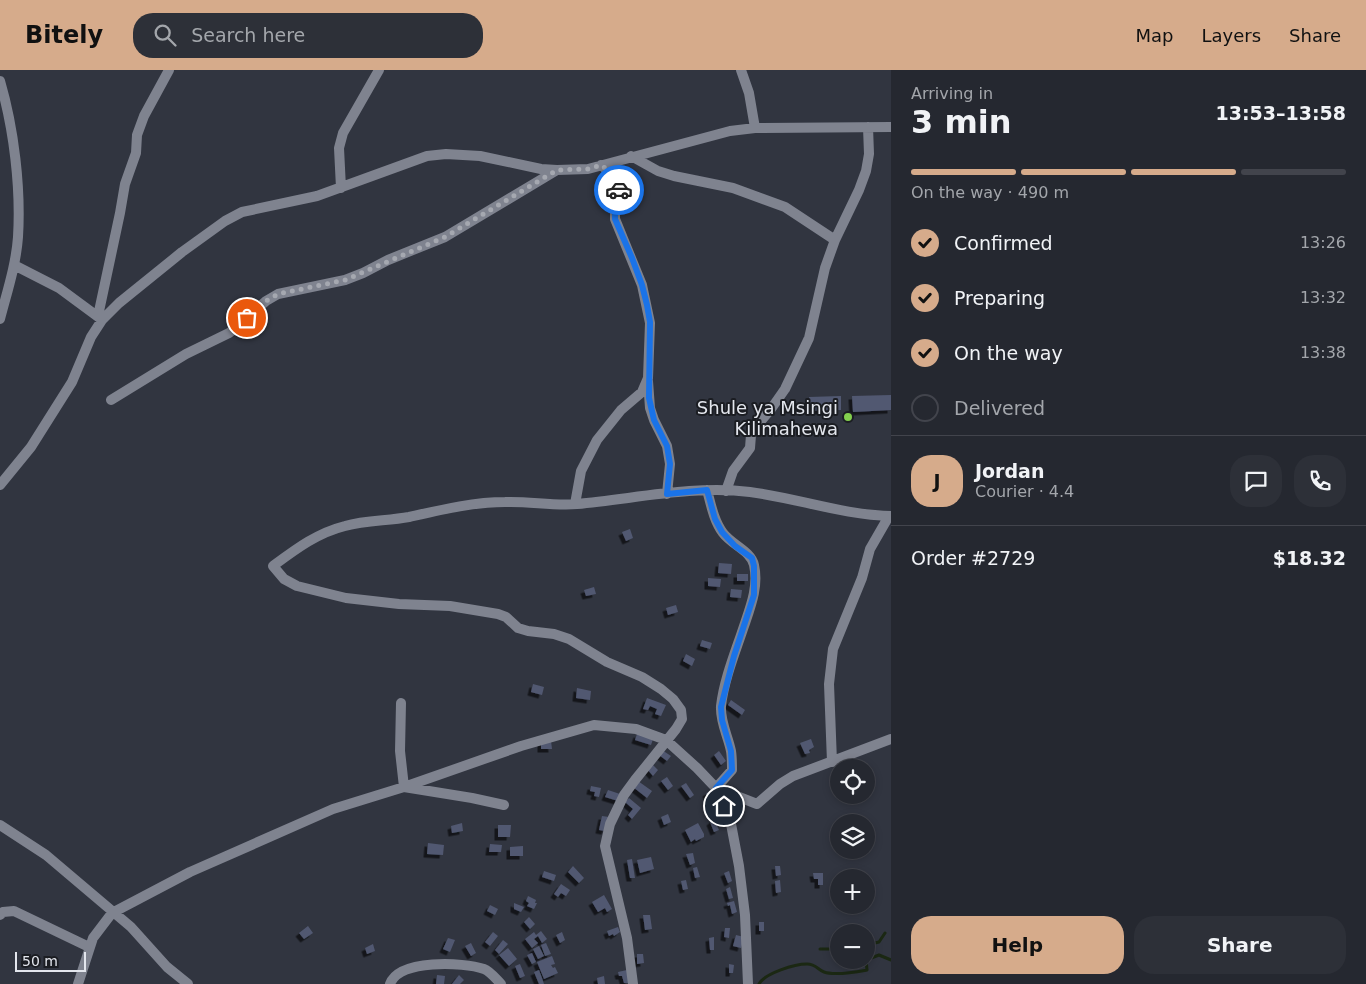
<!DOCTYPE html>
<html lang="en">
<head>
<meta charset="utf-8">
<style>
  :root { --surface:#252830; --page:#2d3038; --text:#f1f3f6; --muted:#a3a6ab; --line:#42444c; --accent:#d6ab8b }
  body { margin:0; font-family:"DejaVu Sans",sans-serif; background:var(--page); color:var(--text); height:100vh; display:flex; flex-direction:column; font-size:19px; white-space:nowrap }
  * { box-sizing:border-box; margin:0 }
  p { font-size:16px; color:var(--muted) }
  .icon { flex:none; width:28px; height:28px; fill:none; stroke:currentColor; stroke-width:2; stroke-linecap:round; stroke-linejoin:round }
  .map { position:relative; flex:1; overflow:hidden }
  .side { display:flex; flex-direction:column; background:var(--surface); width:475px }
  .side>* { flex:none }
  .buttons { position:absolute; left:830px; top:689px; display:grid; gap:10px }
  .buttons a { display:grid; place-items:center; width:45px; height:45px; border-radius:50%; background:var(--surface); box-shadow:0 2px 8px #0003,0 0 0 1px var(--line); font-size:25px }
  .scale { position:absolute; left:15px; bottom:12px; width:71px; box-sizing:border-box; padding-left:5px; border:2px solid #e3e6ed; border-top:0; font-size:14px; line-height:18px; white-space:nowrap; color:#e3e6ed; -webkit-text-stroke:4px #1b1d22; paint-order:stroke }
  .pin { position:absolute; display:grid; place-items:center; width:42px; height:42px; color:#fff; margin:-21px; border:2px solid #fff; border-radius:50%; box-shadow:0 1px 5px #0007 }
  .courier { position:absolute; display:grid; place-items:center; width:50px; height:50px; margin:-25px; border:4px solid #1a73e8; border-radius:50%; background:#fff; color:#222; box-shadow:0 1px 6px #0007 }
  .headline em { font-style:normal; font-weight:800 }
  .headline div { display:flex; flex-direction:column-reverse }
  .headline { display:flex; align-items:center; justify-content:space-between; height:85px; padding:0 20px }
  h1 { font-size:32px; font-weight:800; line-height:38px }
  .bar { display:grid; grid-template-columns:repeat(4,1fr); gap:8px 5px; align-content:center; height:60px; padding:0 20px }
  .bar i { height:6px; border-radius:4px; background:var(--line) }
  .bar .on { background:var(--accent) }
  .bar p { grid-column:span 4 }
  .line { display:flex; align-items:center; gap:12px; padding:0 20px; border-top:1px solid var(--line) }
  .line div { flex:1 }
  .round { display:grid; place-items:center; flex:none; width:52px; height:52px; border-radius:20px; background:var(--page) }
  ol { padding:0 20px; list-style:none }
  li { display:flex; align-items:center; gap:15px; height:55px }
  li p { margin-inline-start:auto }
  li .icon { padding:5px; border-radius:50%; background:var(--accent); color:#111; stroke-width:4 }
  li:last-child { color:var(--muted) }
  li i { width:28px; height:28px; border:2px solid var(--line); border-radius:50% }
  .action { display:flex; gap:10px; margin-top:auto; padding:10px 20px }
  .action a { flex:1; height:58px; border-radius:20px; background:var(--accent); color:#111; font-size:20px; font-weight:800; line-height:58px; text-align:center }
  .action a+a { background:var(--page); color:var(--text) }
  header { display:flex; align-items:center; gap:30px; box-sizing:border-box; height:70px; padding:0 25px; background:var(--accent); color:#111 }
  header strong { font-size:24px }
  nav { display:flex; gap:28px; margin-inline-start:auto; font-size:18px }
  .search { width:350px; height:45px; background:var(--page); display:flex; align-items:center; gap:12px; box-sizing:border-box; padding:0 18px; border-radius:20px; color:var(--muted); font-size:19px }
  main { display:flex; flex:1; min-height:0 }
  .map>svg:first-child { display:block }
</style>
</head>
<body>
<header>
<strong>Bitely</strong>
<div class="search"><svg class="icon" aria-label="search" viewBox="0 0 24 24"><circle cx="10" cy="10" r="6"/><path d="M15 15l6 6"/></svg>Search here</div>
<nav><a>Map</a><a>Layers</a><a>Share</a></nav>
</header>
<main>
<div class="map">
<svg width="891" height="914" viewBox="0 0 891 914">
  <defs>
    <filter id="shadow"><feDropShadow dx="-3.5" dy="3.5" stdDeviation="0" flood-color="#0009"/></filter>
  </defs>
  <rect width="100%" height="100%" fill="#313540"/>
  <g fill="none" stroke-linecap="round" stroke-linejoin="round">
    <path stroke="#1b2813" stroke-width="3" d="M866,875l13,-3 6,-9
      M820,879h12l7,3
      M866,890l13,-5 12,5
      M759,914c6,-11 36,-20 48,-20 9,0 11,6 17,8 11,4 32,0 43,-2l-1,-10"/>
  </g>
  <path fill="#515871" filter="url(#shadow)" d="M891,325v15l-38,2 -1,-16z
    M841,326v14l-32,1v-14z
    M630,459l3,9 -7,3 -4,-9z
    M719,493l13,1 -1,10 -13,-1z
    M737,504h11v7h-11z
    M708,508l13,1 -1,8 -12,-1z
    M594,517l2,7 -10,2 -2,-6z
    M731,519l11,1 -1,8 -11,-1z
    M676,535l2,7 -10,3 -2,-7z
    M702,570l10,3 -2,6 -10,-3z
    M686,584l9,5 -3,7 -9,-5z
    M533,614l11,3 -2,8 -11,-3z
    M577,618l14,3 -1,9 -14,-2z
    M647,628l19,7 -5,11 -6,-2 2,-5 -7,-3 -2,4 -5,-1z
    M731,630l14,10 -3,5 -14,-10z
    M637,664l16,5 -2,6 -16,-5z
    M811,669l3,8 -5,3 1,3 -5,1 -5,-11z
    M551,671l1,8h-11v-7z
    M662,680l9,6 -4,5 -8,-6z
    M719,681l7,10 -5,4 -7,-10z
    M652,694l6,6 -5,6 -6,-7z
    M667,707l6,9 -5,4 -7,-9z
    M638,711l14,10 -5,7 -14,-11z
    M686,713l8,12 -4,3 -9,-12z
    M591,716l10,2 -2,9 -5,-1 1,-4 -5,-1z
    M608,720l12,4 -2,7 -13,-4z
    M713,720l8,15 -8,3 -7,-15z
    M629,728l12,10 -9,11 -4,-4 5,-6 -8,-7z
    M668,744l3,8 -7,3 -3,-8z
    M602,746l7,1 -4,14 -6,-1z
    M714,749l5,11 -5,2 -4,-10z
    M462,753l1,8 -11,2 -1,-7z
    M698,753l6,11v3l-8,4 -1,-2 -4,3 -6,-12z
    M498,755h13l-1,12h-12z
    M428,773l16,2 -1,10 -16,-1z
    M490,774l12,1 -1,7h-12z
    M523,776v10h-13v-9z
    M693,783l2,10 -5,2 -4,-11z
    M651,787l3,12 -14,4 -3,-13z
    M632,789l3,19h-5l-3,-18z
    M573,796l11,12 -5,5 -11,-11z
    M775,796h5l1,9 -5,1z
    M697,797l3,10 -5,1 -2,-10z
    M544,801l12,4 -2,6 -12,-4z
    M729,801l3,10 -4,2 -4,-10z
    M813,803h10v12h-5v-6h-4z
    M686,810l2,9 -5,1 -2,-9z
    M780,810l1,12 -5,1 -1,-12z
    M561,814l9,6 -4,6 -5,-3 -3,4 -4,-3z
    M730,817l3,11 -4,1 -3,-10z
    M604,825l8,14 -5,3 -2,-4 -7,4 -6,-10z
    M528,826l8,4 -1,3h2l-3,6 -7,-3 2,-3 -3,-2z
    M734,831l3,11 -5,2 -2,-9 -2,1 -1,-3z
    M514,833l10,4 -3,5 -7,-3z
    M490,835l8,4 -3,6 -8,-4z
    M643,845h7l2,14 -7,1z
    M529,847l6,7 -5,5 -6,-7z
    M759,852h5v9h-5z
    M308,856l5,7 -9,6 -5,-6z
    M618,857l2,5 -6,4 -1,-2 -4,2 -2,-5z
    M725,858h5l-1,10 -5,-1z
    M541,861l6,8 -5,4 -4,-7 -4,3 4,4 -6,5 -7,-9 9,-7 2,3z
    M493,862l5,4 -8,10 -5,-4z
    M562,862l3,8 -5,3 -4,-8z
    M736,865l8,2 -3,11 -8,-2z
    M714,867v13h-4l-1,-12z
    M448,868l7,2 -5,12 -7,-3z
    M503,870l5,4 -9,10 -4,-4z
    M471,873l5,10 -5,3 -6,-10z
    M546,873l5,11 -6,2 -4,-11z
    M373,874l2,7 -8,3 -2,-6z
    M539,876l5,10 -6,3 -5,-10z
    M508,878l9,11 -8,7 -10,-11z
    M532,883l4,9 -4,2 -5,-9z
    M637,884h6l1,9 -7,1z
    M552,886l3,8 -4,1 2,3 2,-1 3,6 -14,6 -7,-17z
    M520,894l5,12 -5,2 -5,-12z
    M729,894l5,1 -1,8h-4z
    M539,900l3,8 2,6h-5l-5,-12z
    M627,900l2,13h-5l-2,-7h-3l-1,-4z
    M437,905l8,1 -1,8h-8z
    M459,905l5,5 -4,4h-8z
    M604,906l1,8h-7l-1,-6z"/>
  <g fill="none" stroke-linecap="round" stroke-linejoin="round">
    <path stroke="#7f838f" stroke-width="10" d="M741,0l8,23 6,35
      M0,11c14,48 21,107 18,156 -2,28 -11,55 -18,82
      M631,86l27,15 16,5 59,12 52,19 50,33
      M341,118l-2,-40 4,-15 36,-63
      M14,195l45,23 42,31
      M98,246l22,-103 5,-29 11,-31 1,-18 7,-19 25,-46
      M648,311l2,27 4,12 13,26 3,18 -3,30
      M111,330l75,-46 43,-21 8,-6 29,-26 12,-7 67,-14 18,-7 25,-13 57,-23 112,-67
      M0,415l31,-38 41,-65 19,-45 11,-17 17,-17 63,-51 43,-31 17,-9 75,-16 110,-40 19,-2 34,2 61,13 16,1 31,-1 142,-38 25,-3 136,-1
      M707,420c4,15 7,31 16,43 9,12 28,18 31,32 5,22 -4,43 -11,64 -8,24 -19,51 -22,77 -1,16 7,30 10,45 1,6 1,13 1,19l-16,18 41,16 23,-20 13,-8 98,-37
      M726,421l7,-20 17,-23 1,-13 2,-5 18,-21 14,-20 24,-51 16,-70 10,-28 24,-50 7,-19 3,-17 -1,-27
      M575,434l6,-33 16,-31 24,-30 21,-18 6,-14 2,-55 -8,-38 -27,-66v-11l5,-23 -4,-7 -15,-13
      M401,633l-1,48 4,36 68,11 32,7
      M832,692l-3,-78 4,-35 29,-71 8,-29 19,-33
      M0,755l46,30 85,72 36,40 21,17
      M0,845l3,-3 11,-1 75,36
      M78,914l15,-46 19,-25 78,-41 143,-63 71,-22 117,-41 73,-21 42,4 30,11 31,28 19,20 15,36 8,42 6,49 3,69
      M390,914c9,-25 73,-22 94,-15 6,2 12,10 17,15
      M633,914l-6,-46 -22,-92 5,-22 14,-29 11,-15 41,-51 6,-10 -1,-9 -8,-11 -12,-10 -19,-12 -35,-15 -38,-23 -15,-5 -26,-3 -10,-3 -12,-11 -8,-3 -48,-8 -51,-2 -53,-6 -49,-12 -13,-7 -11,-13c23,-17 44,-33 72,-40 21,-6 43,-5 64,-9 31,-7 64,-15 96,-15 24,-1 48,4 72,2 57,-5 116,-19 173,-12 47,6 93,23 141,24"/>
  </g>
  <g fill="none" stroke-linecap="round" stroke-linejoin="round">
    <path stroke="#a5a8b0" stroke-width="5" stroke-dasharray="0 9" d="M247,248l19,-17 12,-7 67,-14 100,-43 112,-67 31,-1 13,-4c8,6 20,13 18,25"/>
    <path stroke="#1a73e8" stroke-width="6" d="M619,120l-4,18v11l17,39 10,27 5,20 3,17 -1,76 5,22 13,26 3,18 -3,30 40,-4 8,29 7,13 13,14 17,12 2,8v29l-20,61 -13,51 1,13 9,31 1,19 -16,18 8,18"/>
  </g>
  <circle fill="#83d04e" stroke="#1b1d22" stroke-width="2" cx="848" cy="347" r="5"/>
  <g text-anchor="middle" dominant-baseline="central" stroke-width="4" stroke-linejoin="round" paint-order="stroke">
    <g font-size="18" fill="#e3e6ed" stroke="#1b1d22" text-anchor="end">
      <text x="838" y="337">Shule ya Msingi<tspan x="838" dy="21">Kilimahewa</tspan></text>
    </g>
  </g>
</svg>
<div class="buttons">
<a><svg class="icon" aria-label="locate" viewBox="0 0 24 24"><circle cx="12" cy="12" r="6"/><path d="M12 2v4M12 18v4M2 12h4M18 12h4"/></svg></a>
<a><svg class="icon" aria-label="layers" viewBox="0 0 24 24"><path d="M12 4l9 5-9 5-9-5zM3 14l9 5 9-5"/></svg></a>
<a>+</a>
<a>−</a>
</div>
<div class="scale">50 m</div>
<div class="pin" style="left:247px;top:248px;background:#ea580c"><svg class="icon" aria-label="bag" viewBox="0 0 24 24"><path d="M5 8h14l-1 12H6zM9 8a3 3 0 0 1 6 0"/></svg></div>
<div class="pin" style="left:724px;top:736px;background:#1f2937"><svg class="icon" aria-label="home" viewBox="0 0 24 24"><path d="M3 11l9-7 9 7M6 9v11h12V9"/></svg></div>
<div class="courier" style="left:619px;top:120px"><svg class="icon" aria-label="car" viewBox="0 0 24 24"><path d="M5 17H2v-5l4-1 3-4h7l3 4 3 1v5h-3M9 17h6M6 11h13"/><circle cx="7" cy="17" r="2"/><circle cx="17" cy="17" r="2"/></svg></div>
</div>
<section class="side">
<div class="headline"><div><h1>3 min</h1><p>Arriving in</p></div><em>13:53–13:58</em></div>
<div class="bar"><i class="on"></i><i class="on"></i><i class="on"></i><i></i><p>On the way · 490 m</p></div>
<ol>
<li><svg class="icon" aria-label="check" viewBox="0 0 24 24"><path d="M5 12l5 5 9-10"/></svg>Confirmed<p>13:26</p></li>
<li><svg class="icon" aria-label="check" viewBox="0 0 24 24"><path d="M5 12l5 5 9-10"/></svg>Preparing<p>13:32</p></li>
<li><svg class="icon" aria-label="check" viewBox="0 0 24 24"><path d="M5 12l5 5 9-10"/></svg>On the way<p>13:38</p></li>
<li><i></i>Delivered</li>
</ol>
<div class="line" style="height:90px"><b class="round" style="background:var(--accent);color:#111">J</b><div><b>Jordan</b><p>Courier · 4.4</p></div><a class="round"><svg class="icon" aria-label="chat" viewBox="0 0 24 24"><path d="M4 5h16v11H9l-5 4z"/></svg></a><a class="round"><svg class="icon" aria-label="phone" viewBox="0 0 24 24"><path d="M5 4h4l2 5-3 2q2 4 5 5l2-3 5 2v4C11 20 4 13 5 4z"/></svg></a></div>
<div class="line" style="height:65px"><div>Order #2729</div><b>$18.32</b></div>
<div class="action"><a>Help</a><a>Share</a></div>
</section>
</main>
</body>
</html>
